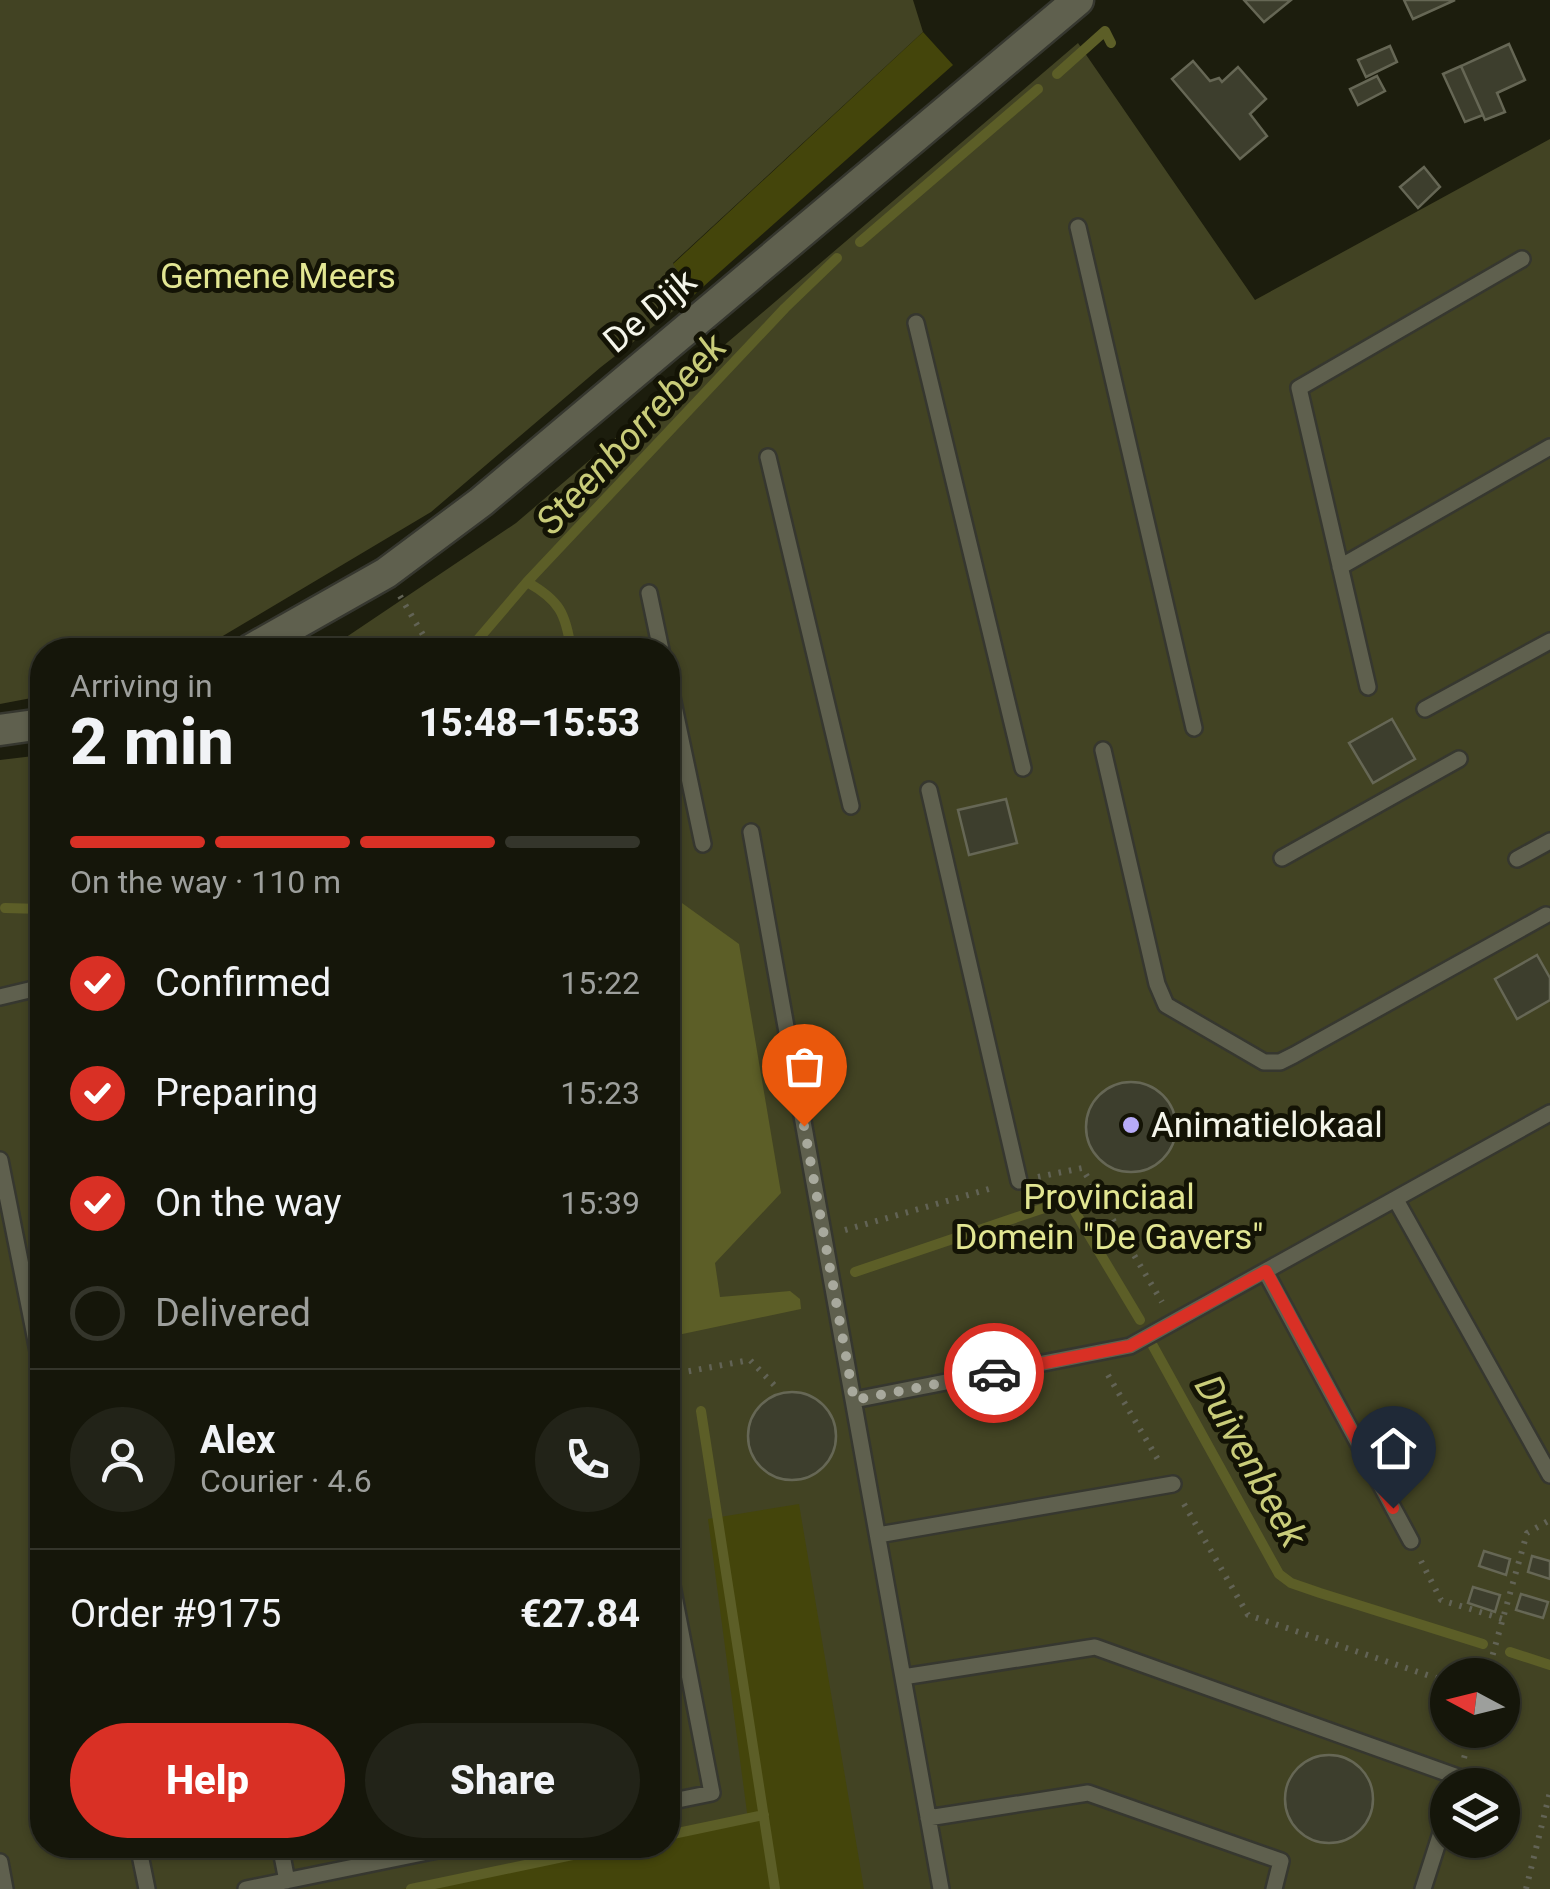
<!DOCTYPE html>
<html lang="en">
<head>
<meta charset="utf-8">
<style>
  :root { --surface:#15160a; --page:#222318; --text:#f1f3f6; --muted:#9d9f9c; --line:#34352b; --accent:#d93025 }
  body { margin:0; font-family:Roboto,sans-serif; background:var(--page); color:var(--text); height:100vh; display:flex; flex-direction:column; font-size:38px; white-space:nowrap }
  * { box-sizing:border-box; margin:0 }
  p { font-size:32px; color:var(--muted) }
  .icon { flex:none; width:55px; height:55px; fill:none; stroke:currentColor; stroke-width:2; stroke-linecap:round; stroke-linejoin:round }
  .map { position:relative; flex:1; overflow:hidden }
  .side { position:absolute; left:30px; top:638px; width:650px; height:1220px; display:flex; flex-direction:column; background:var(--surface); border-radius:40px; box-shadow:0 2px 8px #0004,0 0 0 2px var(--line) }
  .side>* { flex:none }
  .needle { width:65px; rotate:277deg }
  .buttons { position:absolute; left:1430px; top:1658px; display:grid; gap:20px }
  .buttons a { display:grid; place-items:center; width:90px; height:90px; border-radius:50%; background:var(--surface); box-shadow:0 2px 8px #0004,0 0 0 2px var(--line); font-size:50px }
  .pin { position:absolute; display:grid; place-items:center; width:85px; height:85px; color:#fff; margin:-102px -42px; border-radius:50% 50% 50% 0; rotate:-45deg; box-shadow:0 0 10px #0007 }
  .pin .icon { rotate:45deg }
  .courier { position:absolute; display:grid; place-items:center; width:100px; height:100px; margin:-50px; border:8px solid #d93025; border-radius:50%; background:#fff; color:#222; box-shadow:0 2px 12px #0007 }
  .summary em { font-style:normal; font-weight:800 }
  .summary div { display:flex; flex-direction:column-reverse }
  .summary { display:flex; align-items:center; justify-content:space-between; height:170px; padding:0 40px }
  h1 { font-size:65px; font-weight:800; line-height:75px }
  .bar { display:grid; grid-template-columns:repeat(4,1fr); gap:15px 10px; align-content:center; height:120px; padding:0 40px }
  .bar i { height:12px; border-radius:8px; background:var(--line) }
  .bar .active { background:var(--accent) }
  .bar p { grid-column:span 4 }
  .line { display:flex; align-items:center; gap:25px; padding:0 40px; border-top:2px solid var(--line) }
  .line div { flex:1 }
  .round { display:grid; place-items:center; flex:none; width:105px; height:105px; border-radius:52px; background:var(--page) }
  ol { padding:0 40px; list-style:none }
  li { display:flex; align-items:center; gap:30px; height:110px }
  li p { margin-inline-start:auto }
  li .icon { padding:10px; border-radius:50%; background:var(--accent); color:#fff; stroke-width:4 }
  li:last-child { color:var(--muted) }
  li i { width:55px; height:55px; border:5px solid var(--line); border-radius:50% }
  .action { display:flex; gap:20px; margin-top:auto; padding:20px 40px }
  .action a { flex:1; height:115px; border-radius:60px; background:var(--accent); color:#fff; font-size:40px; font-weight:800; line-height:115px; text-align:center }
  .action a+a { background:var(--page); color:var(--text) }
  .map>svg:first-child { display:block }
</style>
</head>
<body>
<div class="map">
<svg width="1550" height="1889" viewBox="0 0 1550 1889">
  <rect width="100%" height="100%" fill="#1c1d0d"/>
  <path fill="#424323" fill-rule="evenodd" d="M0,0h913l10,32 -250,231 22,31 -94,73 -170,145 -220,131 -18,7h-151v46l-42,8z
    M1078,43l177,257 295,-161v1750h-1550v-1129l42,-5v1090h626v-1195h-341l189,-127zM1448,1675h54v55h-54zM1448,1785h54v55h-54z"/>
  <path fill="#44450b" d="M923,32l30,33 -258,229 -22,-30z
    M799,1504l65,385h-462l220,-44h46v-9l80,-16 -40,-301z"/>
  <path fill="#5c5e27" d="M668,893l71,51 42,249 -66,70 5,34 70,-6 10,8 1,10 -128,27 -5,-33z"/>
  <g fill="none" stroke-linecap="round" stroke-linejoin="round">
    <path stroke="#5c5e27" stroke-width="10" d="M1057,74l48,-43 6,12
      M860,242l178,-153
      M527,582c32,18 39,31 44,68
      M469,650l58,-68 258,-274 52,-50
      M5,908l37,1
      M855,1272l213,-72 72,120
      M1153,1346l126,228 12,9 29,10 163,51
      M701,1411l74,478
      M1510,1652l40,13
      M668,1835l96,-20
      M411,1889l209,-44"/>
  </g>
  <path fill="#3d3e2d" stroke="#666755" stroke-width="2.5" d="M1244,0h47l-27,22z
    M1404,0h51l-42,19z
    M1509,44l16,36 -28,13 8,19 -20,8 -24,-54z
    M1390,46l7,16 -31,15 -8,-17z
    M1193,61l17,20 9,-3 3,4 16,-15 28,32 -16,15 17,22 -27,23 -68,-80z
    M1461,66l22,49 -18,7 -22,-48z
    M1377,76l8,15 -27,14 -8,-16z
    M1424,167l16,20 -22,21 -18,-21z
    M1392,719l23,40 -42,24 -24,-40z
    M1006,799l11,44 -48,12 -11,-45z
    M1537,955l13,23v22l-33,19 -22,-40z
    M1086 1127a45 45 0 1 1 90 0a45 45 0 1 1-90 0Z
    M748 1436a44 44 0 1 1 88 0a44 44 0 1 1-88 0Z
    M1484,1551l26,8 -4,16 -27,-9z
    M1532,1556l18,5v18l-22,-7z
    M1473,1587l27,8 -5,17 -27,-9z
    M1521,1594l27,8 -5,16 -27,-8z
    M1285 1799a44 44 0 1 1 88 0a44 44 0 1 1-88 0Z"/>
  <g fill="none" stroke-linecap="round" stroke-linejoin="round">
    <g stroke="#36372f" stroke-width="20">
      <path id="lane" d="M1078,227l116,501
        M916,323l107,445
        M768,457l83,349
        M1340,567l210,-120
        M649,593l12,57
        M668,678l35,166
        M1368,687l-69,-299 223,-129
        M1425,709l125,-68
        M1103,750l54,234 9,21 98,57h16l14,-7 252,-140
        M929,790l90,391
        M751,832l190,1057
        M1282,858l177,-99
        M1517,859l33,-18
        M0,997l42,-10
        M0,1160l42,211
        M1396,1200l154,275
        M1265,1271l146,270
        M854,1400l276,-54 420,-233
        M878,1535l295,-51
        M668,1565l44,228 -44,9
        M903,1677l192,-30 363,130 -2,8
        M928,1818l160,-25 193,68 -7,28
        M138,1845l9,44
        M280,1845l7,36
        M0,1862l5,27
        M246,1889l216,-44
        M1423,1889l25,-78"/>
    </g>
    <g stroke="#36372f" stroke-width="35">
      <path id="secondary" d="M250,650l136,-77 95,-71 597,-502
        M0,730l42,-6"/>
    </g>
    <path stroke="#626355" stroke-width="6" stroke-dasharray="2.5 8" stroke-linecap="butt" d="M400,596l32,54
      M1038,1177l44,-9 80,134
      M845,1230l151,-43
      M668,1375l82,-15 25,26
      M1108,1375l52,88
      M1184,1504l64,111 200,67
      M1421,1561l20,39 62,19
      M1487,1675l40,-142 23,-13
      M1464,1758l8,-28
      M1526,1889l24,-97"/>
    <use href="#lane" stroke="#5f604e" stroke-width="15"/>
    <use href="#secondary" stroke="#5f604e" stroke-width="30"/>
  </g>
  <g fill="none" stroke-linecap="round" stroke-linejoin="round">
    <path stroke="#a8a99d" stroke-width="10" stroke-dasharray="0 18" d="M804,1126l50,274 140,-27"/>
    <path stroke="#d93025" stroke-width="12" d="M994,1373l136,-27 136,-75 127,237"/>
  </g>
  <circle fill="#b7abf8" stroke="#131305" stroke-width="4" cx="1131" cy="1125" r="10"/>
  <g text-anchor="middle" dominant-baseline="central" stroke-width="10" stroke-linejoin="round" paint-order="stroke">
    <g font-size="35" fill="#e2e692" stroke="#131305">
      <text x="278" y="276">Gemene Meers</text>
      <text x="1109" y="1197">Provinciaal<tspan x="1109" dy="40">Domein "De Gavers"</tspan></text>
    </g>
    <g font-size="35" fill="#f4f5ea" stroke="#131305">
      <text transform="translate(650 311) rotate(-40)">De Dijk</text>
    </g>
    <g font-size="35" fill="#f4f5ea" stroke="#131305" text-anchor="start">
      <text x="1151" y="1125">Animatielokaal</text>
    </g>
    <g font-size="38" font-style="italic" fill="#c9cc79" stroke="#131305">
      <text transform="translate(631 434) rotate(-47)">Steenborrebeek</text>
      <text transform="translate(1251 1461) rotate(61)">Duivenbeek</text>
    </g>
  </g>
</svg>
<div class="buttons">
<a><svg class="needle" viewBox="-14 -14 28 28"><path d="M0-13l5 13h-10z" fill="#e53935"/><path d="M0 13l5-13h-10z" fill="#9d9f9c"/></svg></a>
<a><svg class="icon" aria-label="layers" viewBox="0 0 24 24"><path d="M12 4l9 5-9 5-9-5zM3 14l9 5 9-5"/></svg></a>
</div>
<div class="pin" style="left:804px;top:1126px;background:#ea580c"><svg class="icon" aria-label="bag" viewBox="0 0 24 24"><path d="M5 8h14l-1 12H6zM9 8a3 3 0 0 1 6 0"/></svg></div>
<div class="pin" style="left:1393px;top:1508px;background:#1f2937"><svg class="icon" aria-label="home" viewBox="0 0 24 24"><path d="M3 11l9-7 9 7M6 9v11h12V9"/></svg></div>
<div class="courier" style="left:994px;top:1373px"><svg class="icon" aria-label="car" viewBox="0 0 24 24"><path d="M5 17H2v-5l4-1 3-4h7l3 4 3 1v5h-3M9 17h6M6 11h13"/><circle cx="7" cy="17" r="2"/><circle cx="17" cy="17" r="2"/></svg></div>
<section class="side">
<div class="summary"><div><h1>2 min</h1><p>Arriving in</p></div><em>15:48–15:53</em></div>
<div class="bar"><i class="active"></i><i class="active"></i><i class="active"></i><i></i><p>On the way · 110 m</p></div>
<ol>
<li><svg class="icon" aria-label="check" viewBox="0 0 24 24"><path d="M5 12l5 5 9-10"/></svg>Confirmed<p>15:22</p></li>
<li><svg class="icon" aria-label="check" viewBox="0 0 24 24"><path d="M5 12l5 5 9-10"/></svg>Preparing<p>15:23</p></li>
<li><svg class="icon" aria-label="check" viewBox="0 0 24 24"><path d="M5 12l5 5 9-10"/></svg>On the way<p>15:39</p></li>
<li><i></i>Delivered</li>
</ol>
<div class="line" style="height:180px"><a class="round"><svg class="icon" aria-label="person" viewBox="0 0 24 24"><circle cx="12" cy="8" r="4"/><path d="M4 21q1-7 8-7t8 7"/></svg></a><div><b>Alex</b><p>Courier · 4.6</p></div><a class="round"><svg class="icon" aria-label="phone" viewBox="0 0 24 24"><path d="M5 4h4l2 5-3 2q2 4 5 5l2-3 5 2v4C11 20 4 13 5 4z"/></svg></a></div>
<div class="line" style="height:130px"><div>Order #9175</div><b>€27.84</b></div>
<div class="action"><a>Help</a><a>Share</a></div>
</section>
</div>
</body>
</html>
